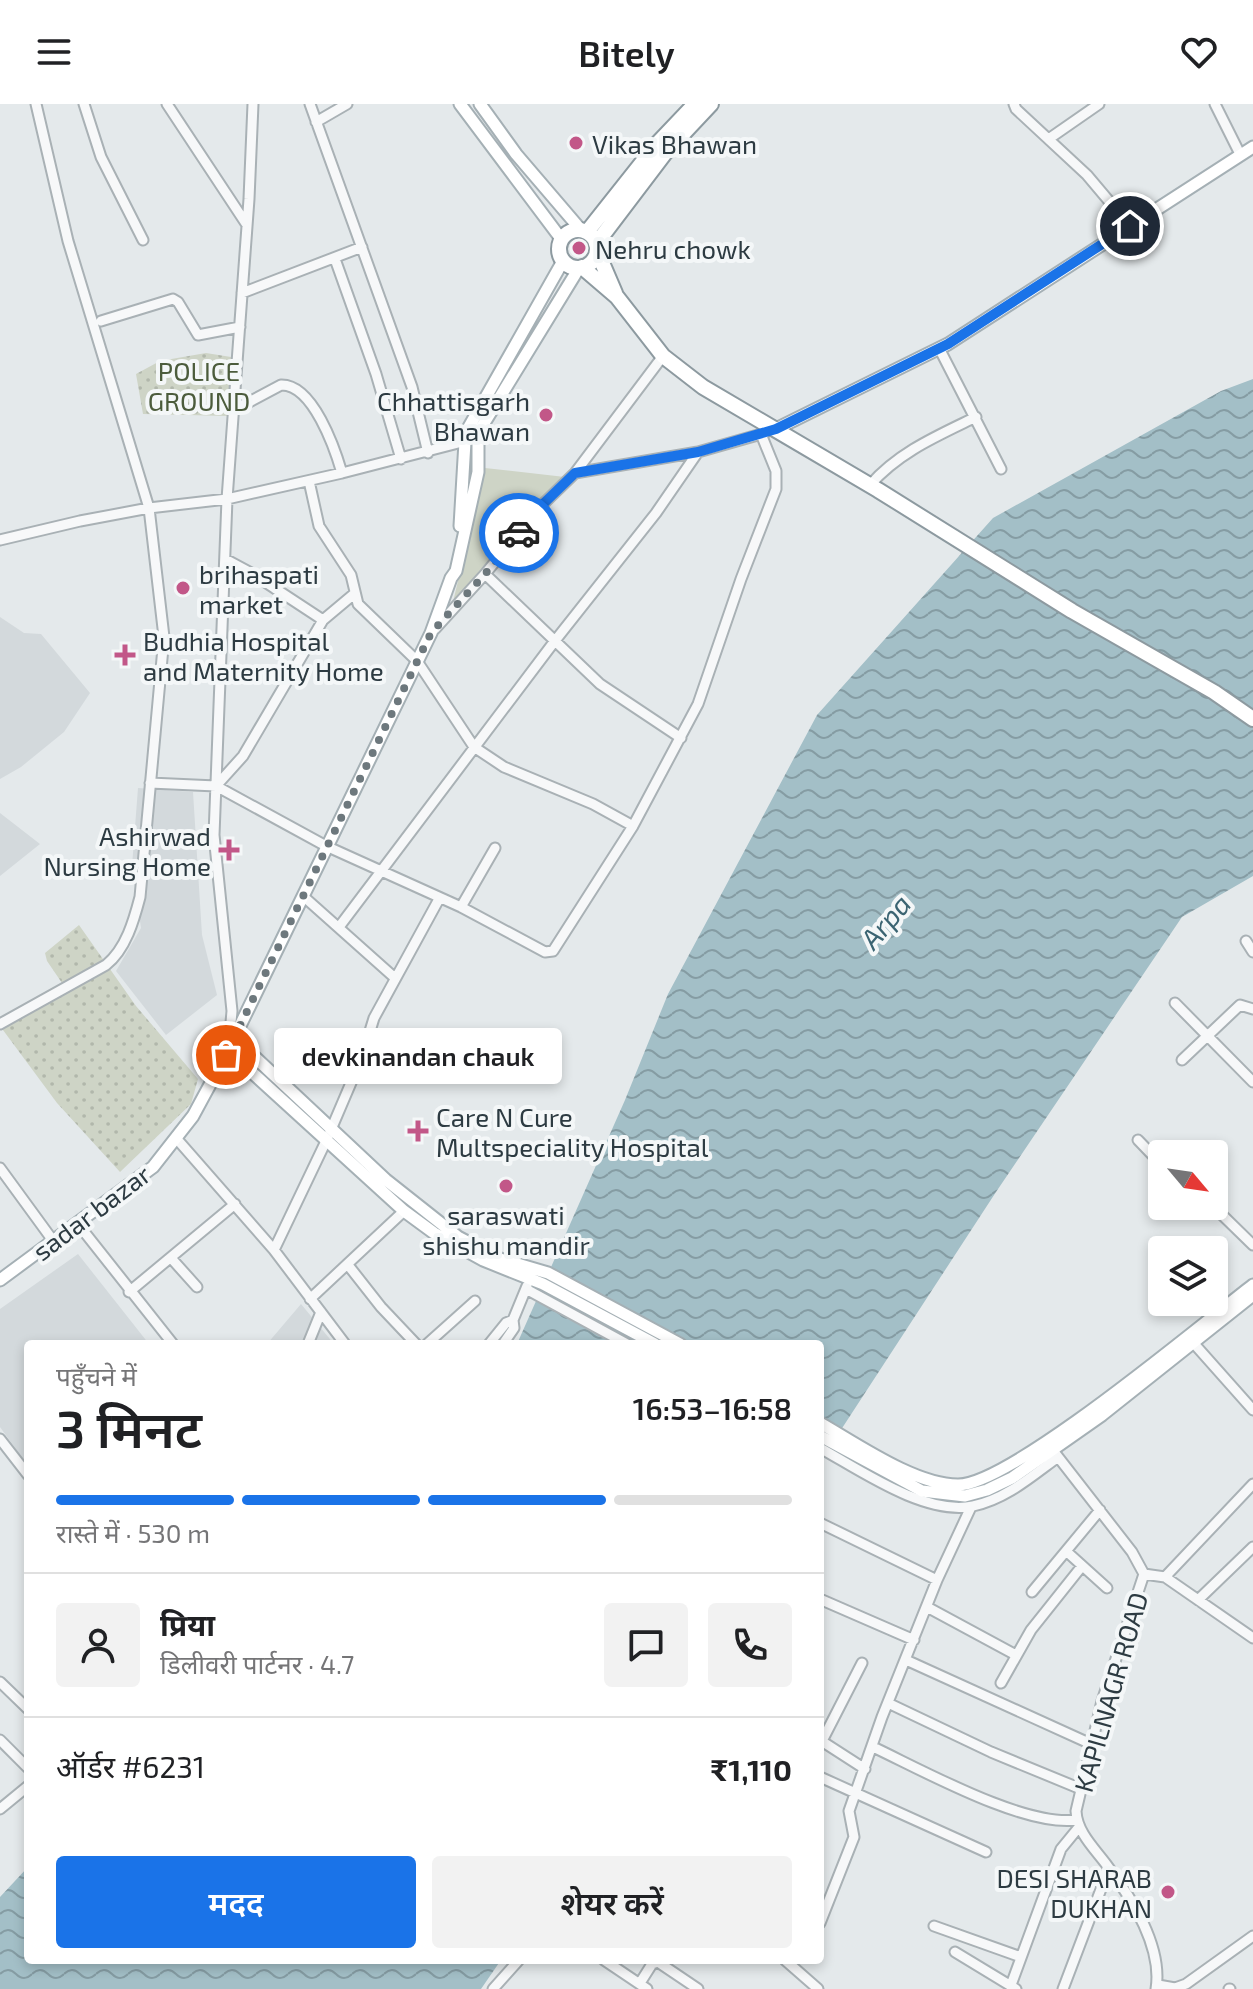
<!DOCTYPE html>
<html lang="hi">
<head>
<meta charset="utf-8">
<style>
  :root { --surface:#fff; --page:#f2f2f2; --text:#202124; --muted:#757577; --line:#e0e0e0; --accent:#1a73e8 }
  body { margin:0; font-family:"Exo 2","Noto Sans Devanagari",sans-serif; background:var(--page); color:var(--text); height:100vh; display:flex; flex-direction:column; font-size:30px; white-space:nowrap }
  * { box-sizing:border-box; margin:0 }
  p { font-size:26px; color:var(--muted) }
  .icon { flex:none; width:44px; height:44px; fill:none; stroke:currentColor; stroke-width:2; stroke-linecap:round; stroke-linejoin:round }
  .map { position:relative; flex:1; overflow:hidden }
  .panel { position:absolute; left:24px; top:1236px; width:800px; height:624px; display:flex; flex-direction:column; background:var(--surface); border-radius:8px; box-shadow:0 4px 12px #0003 }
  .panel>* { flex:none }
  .needle { width:52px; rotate:119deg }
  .tools { position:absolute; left:1148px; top:1036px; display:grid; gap:16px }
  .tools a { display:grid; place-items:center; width:80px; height:80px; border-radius:8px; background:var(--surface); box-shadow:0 4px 12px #0003; font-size:40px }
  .pin { position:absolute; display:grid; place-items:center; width:68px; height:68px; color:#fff; margin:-34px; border:4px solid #fff; border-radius:50%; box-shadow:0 2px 8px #0007 }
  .courier { position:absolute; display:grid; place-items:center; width:80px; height:80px; margin:-40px; border:6px solid #1a73e8; border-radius:50%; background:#fff; color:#222; box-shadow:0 2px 10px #0007 }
  .bubble { position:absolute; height:56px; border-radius:8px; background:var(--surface); box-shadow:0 4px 12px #0003; font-size:26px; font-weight:600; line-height:56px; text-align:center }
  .headline em { font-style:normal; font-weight:600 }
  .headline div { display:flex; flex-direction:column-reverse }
  .headline { display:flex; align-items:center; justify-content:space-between; height:136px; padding:0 32px }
  h1 { font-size:52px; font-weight:600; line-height:60px }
  .bar { display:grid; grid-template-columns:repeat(4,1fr); gap:12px 8px; align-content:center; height:96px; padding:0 32px }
  .bar i { height:10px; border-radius:6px; background:var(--line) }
  .bar .active { background:var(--accent) }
  .bar p { grid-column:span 4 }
  .line { display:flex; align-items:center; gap:20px; padding:0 32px; border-top:2px solid var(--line) }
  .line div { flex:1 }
  .round { display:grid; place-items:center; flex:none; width:84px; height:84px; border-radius:8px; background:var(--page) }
  .action { display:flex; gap:16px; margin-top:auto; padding:16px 32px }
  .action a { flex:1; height:92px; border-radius:8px; background:var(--accent); color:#fff; font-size:32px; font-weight:600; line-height:92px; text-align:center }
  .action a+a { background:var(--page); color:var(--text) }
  header { display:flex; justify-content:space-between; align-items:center; height:104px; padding:0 32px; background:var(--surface); font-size:36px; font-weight:600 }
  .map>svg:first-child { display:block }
</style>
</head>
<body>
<header><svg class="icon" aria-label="menu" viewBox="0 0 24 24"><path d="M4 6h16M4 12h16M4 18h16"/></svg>Bitely<svg class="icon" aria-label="heart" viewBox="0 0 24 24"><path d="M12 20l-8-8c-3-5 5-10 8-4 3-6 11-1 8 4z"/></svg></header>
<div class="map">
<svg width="1253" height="1885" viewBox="0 0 1253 1885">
  <defs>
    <pattern id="park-dots" width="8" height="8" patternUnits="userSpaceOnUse" patternTransform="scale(2)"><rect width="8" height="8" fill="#ced4c6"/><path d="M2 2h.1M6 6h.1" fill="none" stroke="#b1b7ab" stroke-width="1.8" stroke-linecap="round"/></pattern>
    <pattern id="water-waves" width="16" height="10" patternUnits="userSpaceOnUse" patternTransform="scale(2)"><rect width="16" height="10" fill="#a3bfc7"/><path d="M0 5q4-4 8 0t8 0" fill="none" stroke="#859ca3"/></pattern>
  </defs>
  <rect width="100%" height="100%" fill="#e4e9eb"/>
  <path fill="#d3d9dc" d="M0,513l24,16 17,1 49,59 -26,39 -43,35 -21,12z
    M138,684l55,4 9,143 15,60 -51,40 -50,-64 25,-43 -9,-62z
    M0,709l40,31 -40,32z
    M78,1150l71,90h-121v122l-28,-39v-118z
    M301,1200l33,40h-67z"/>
  <path fill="url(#park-dots)" d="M206,249l25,4 -2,59 -86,-2 -7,-40 24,-13z
    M79,821l57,81 62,73 -7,25 -71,68 -63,-69 -57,-77 62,-43 -15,-22 -2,-8z"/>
  <path fill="#ced4c6" d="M485,364l80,9 -45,48 -68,81z"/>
  <path fill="url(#water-waves)" d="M1253,275v497l-71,41 -186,275 -176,270v-118h-303l108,-244 43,-106 149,-279 176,-197 228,-127z
    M28,1763v93h473l-20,29h-481v-92z"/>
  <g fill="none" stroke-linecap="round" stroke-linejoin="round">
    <g stroke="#a9b1b5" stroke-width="13">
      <path id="minor" d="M84,0l17,53 42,83
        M167,0l80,121
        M310,0l102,283 16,66
        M1014,0l2,5 71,66 43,51
        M1215,0l25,50
        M316,18l31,-18
        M1050,34l49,-34
        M335,155l41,115 25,85
        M242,189l120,-46
        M101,217l72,-22 5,3 20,33 42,-8
        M939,244l62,121
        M234,306l47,-25c32,-1 54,64 61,88
        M575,369l88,-117
        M309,377l10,45 32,49 7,29 59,57 57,86 30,20 89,37 40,22
        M870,381c29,-33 67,-49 106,-68
        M0,436l80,-19 69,-13 78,-9 115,-26 128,-33
        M225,455l28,15 70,46
        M485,470l115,110 81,54
        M435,525l50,-55 55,-67 35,-34 123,-21 67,-19
        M150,679l66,3 110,60 135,61 84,45 8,-1 80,-125 65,-122 43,-125 35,-90v-18l-15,-37
        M216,682l27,-30 80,-136 31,-26
        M303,792l92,82
        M461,803l34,-59
        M339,823l215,-285 102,-129 42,-61
        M1246,837l7,11
        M1175,899l78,79
        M0,920l106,-59c20,-16 28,-45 34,-68l24,-260 -15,-129 -81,-267 -32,-137
        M230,930l2,-23 -18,-176 13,-336 22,-300 4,-95
        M1182,956l58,-55 13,4
        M176,1034l98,112 71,94
        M1138,1036l24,25
        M0,1064l54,74
        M1213,1102l40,39
        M78,1120l95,120
        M274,1146l53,-111 35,-82 12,-39 65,-119
        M171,1154l26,29
        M348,1161l33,42 35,37
        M526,1185l101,55
        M129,1188l106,-88
        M310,1195l94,-88
        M1189,1234l64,72
        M308,1240l13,-32
        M427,1240l48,-43
        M489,1240l17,-21 7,-3
        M503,1240l11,-16 -1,-8 14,-34
        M0,1335l28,36
        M1048,1340l84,108 12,22 -42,127 -26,110c1,21 18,37 30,53 25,33 57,82 50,125
        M820,1344c40,22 105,68 153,58 33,-7 59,-30 85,-49
        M820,1419l117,57
        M1066,1447l41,37
        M1144,1470l21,3 88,61
        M1165,1473l88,-93
        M1032,1488l68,-82
        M822,1496l92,40
        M1198,1496l55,-53
        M927,1503l89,48
        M906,1556l185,84
        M0,1578l28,27
        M1001,1579l30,-53 51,-64
        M888,1599l103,49 90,37
        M0,1636l28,28
        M820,1636l45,29
        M822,1637l40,-78
        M873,1643c49,23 151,80 203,73
        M820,1673l166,75
        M0,1705l28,-23
        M820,1819l34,-86 -5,-26 33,-94 55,-137 34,-73
        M934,1822l87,31
        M955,1848l61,37
        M604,1856l43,29
        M785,1856l33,29
        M640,1879l12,-19 6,-2 40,27
        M1011,1881l50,-136 18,-22
        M1158,1881l17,3 11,-4 67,-48
        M493,1885l26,-29
        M1063,1885l46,-121
        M1229,1885h1"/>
    </g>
    <g stroke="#a5b0b5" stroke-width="15">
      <path id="major" d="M460,0l102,136
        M480,0l36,50 65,76
        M776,325l172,-85 305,-197
        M460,422l5,-84 4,-15 94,-166
        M220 941a12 12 0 1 1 24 0a12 12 0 1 1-24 0Z
        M236,930l195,-401 20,-55 5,-7 22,-99v-33l3,-11 98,-160
        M244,943l142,133 72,57 42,22 48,14 132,71
        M235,953l169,154 30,22 49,27 60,24 112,60
        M0,1176l153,-113 40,-51 33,-61
        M820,1319c37,21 95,62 138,62 53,0 244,-161 295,-200
        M820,1332l102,55 43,5 22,-6 25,-12 90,-63 151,-120"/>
    </g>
    <g stroke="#8d9aa0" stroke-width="18">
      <path id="highway" d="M559 145a19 19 0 1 1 38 0a19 19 0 1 1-38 0Z
        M587,128l69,-87 39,-41
        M596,140l69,-91 46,-49
        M597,147l18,42
        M582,163l35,30 46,59 40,31 175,103 194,121 142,81 39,27"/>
    </g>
    <use href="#minor" stroke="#f7f8f9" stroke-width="9"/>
    <use href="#major" stroke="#fff" stroke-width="11"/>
    <use href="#highway" stroke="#fff" stroke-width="14"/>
  </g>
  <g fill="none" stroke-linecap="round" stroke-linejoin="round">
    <path stroke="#6d787d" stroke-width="8" stroke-dasharray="0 14.4" d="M226,951l-5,-7 1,-9 8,-5h6l195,-401 54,-59 34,-41"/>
    <path stroke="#1a73e8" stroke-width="10" d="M519,429l21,-26 35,-34 123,-21 78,-23 172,-85 182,-118"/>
  </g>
  <g fill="#c25788" stroke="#f4f7f8" stroke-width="3">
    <circle cx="576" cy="39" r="8"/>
    <circle cx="579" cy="144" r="8"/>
    <circle cx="546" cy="311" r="8"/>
    <circle cx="183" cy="484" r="8"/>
    <path d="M121 539h8v8h8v8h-8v8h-8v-8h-8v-8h8z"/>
    <path d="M225 734h8v8h8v8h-8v8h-8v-8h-8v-8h8z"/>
    <path d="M414 1015h8v8h8v8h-8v8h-8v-8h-8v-8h8z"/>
    <circle cx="506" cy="1082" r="8"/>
    <circle cx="1168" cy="1788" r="8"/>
  </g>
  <g text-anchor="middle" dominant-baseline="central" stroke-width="8" stroke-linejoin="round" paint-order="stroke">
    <g font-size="26" fill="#2d3b42" stroke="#f4f7f8" text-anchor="start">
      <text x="592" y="39">Vikas Bhawan</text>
      <text x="595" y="144">Nehru chowk</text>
      <text x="530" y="296" text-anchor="end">Chhattisgarh<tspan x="530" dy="30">Bhawan</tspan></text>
      <text x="199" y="469">brihaspati<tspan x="199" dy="30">market</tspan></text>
      <text x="143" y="536">Budhia Hospital<tspan x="143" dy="30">and Maternity Home</tspan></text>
      <text x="211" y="731" text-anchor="end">Ashirwad<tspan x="211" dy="30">Nursing Home</tspan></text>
      <text x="436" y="1012">Care N Cure<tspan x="436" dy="30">Multspeciality Hospital</tspan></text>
      <text x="506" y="1110" text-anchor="middle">saraswati<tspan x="506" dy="30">shishu mandir</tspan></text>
      <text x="1152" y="1773" text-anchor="end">DESI SHARAB<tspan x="1152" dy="30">DUKHAN</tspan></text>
    </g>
    <g font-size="26" fill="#4c5c3c" stroke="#f4f7f8">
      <text x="199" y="266">POLICE<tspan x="199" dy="30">GROUND</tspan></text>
    </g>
    <g font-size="26" fill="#2d3b42" stroke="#f4f7f8">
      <text transform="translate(91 1108) rotate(-37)">sadar bazar</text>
      <text transform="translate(1110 1588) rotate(-74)">KAPILNAGR ROAD</text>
    </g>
    <g font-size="28" font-style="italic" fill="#3b6472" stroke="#f4f7f8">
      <text transform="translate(885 817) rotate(-50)">Arpa</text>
    </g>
  </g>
</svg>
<div class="tools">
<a><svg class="needle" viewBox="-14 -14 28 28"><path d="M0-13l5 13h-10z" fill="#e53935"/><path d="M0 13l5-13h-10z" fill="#757577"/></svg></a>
<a><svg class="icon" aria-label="layers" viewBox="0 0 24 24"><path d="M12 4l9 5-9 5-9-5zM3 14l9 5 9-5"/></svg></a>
</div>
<div class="pin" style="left:226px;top:951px;background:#ea580c"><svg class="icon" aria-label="bag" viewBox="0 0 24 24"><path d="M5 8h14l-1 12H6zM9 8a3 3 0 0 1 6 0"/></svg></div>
<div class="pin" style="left:1130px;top:122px;background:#1f2937"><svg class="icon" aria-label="home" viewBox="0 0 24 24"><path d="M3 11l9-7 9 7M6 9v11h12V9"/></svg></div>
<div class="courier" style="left:519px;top:429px"><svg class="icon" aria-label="car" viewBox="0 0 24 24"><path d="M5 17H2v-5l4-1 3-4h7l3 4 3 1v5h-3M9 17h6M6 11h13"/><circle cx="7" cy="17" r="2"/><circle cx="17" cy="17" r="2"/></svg></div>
<div class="bubble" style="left:274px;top:924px;width:288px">devkinandan chauk</div>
<section class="panel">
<div class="headline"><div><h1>3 मिनट</h1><p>पहुँचने में</p></div><em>16:53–16:58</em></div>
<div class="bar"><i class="active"></i><i class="active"></i><i class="active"></i><i></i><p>रास्ते में · 530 m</p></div>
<div class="line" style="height:144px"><a class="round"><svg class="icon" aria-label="person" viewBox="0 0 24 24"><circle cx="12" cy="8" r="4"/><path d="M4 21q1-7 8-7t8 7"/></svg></a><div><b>प्रिया</b><p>डिलीवरी पार्टनर · 4.7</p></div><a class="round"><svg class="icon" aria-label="chat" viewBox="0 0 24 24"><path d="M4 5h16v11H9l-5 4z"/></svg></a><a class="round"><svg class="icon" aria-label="phone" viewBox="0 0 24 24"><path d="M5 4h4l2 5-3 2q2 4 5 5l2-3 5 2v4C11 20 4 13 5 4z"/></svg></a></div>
<div class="line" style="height:104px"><div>ऑर्डर #6231</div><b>₹1,110</b></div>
<div class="action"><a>मदद</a><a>शेयर करें</a></div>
</section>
</div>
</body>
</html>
